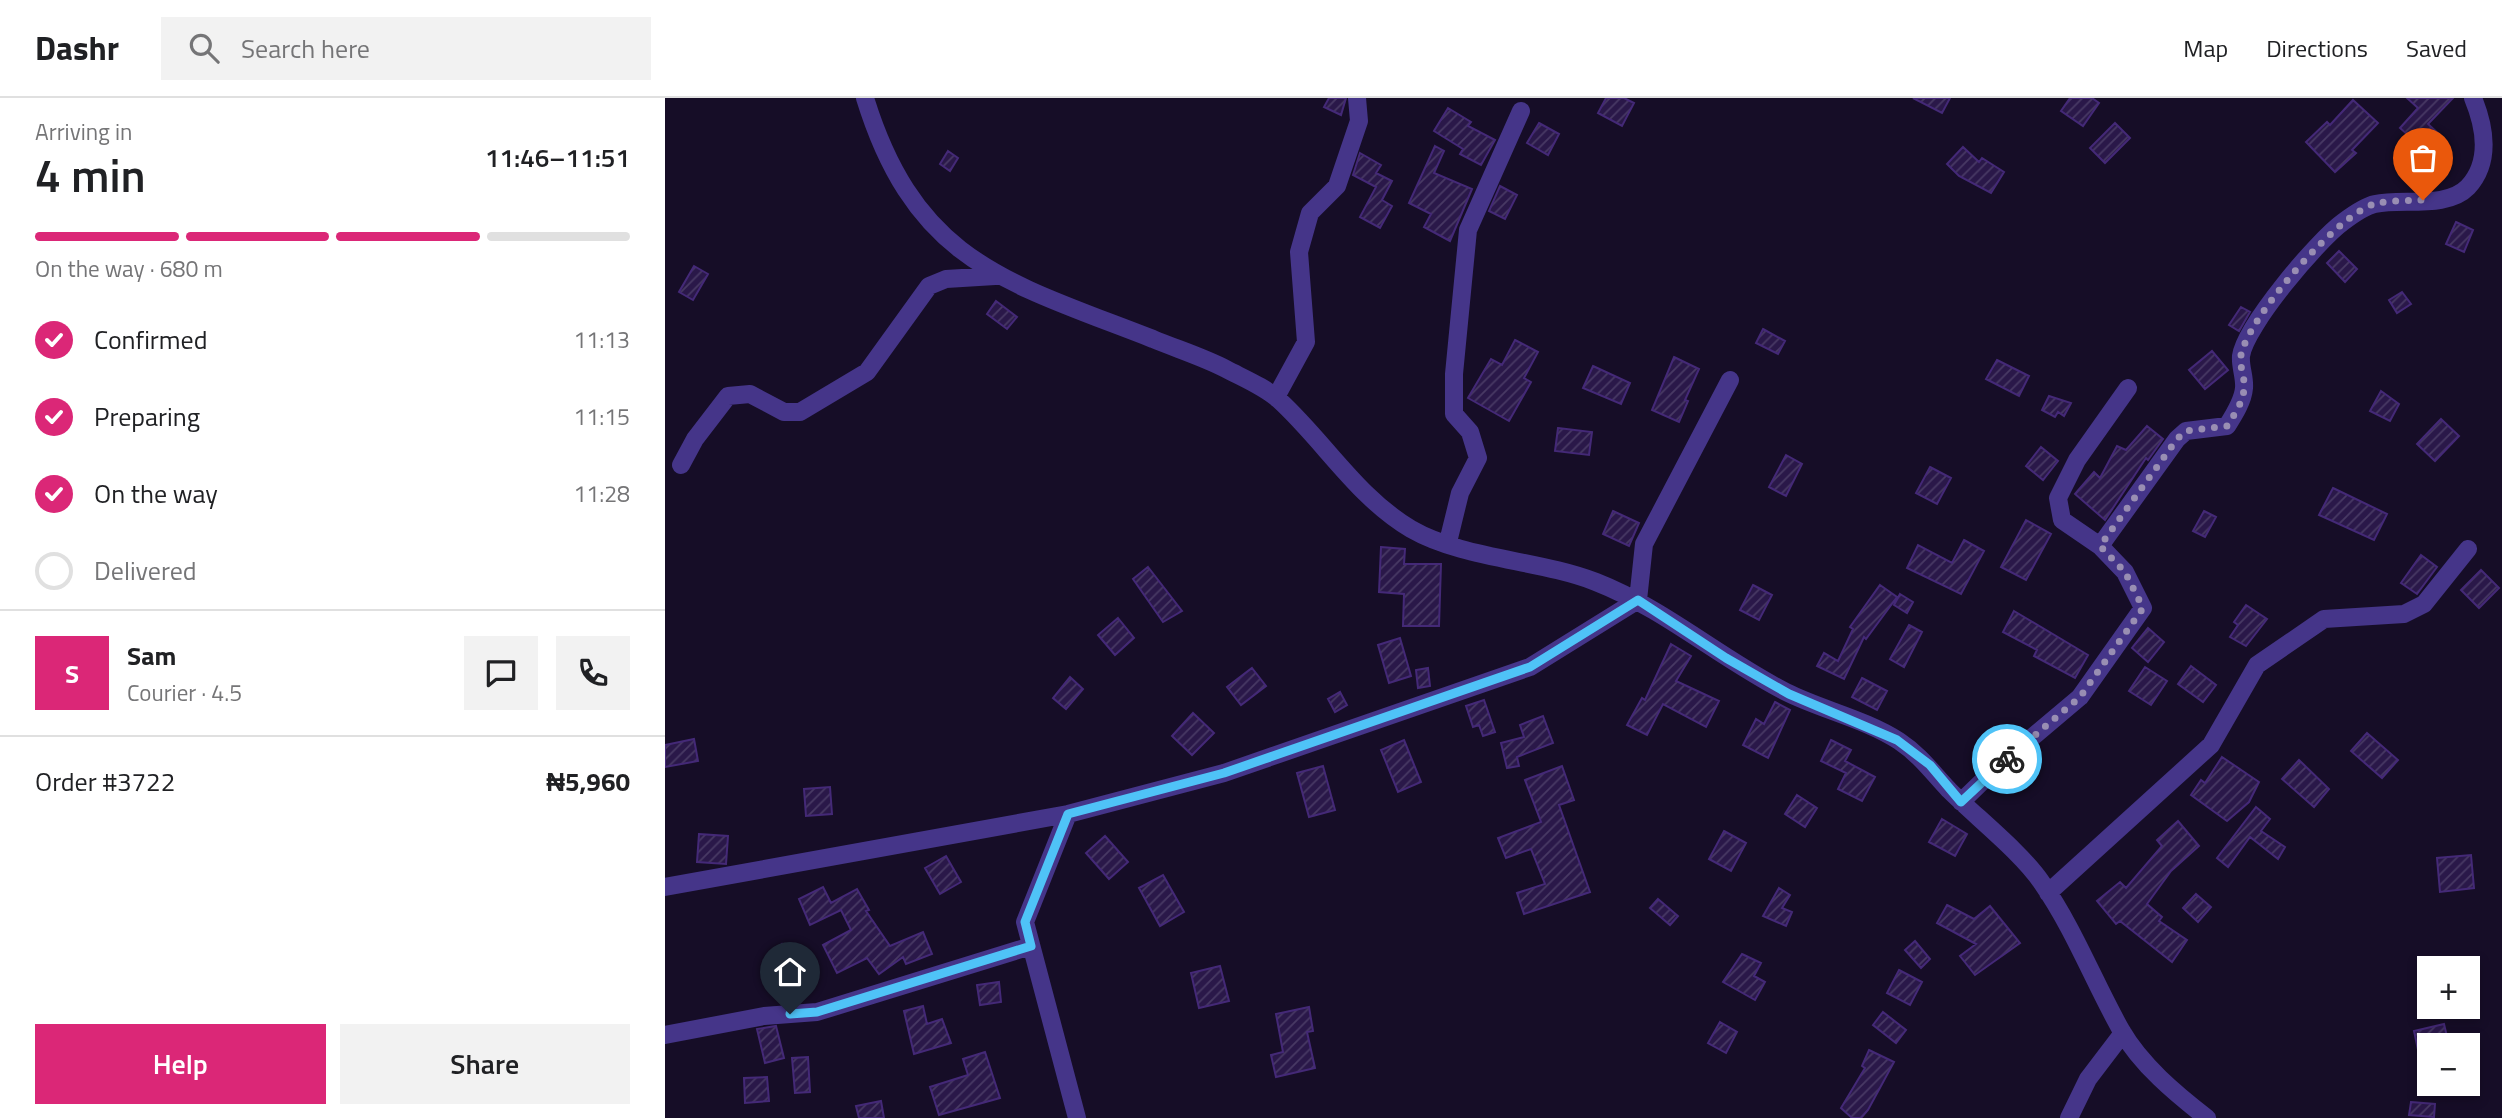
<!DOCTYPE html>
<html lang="en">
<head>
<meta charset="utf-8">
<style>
  :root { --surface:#fff; --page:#f2f2f2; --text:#202124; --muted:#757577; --line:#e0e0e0; --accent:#db2777 }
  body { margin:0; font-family:"Titillium Web",sans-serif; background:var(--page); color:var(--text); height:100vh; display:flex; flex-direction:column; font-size:26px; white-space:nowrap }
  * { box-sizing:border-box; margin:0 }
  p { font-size:23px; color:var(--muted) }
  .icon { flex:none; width:38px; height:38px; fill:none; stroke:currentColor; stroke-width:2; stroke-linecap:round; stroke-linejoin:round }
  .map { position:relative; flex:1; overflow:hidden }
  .sheet { display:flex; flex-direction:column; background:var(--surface); width:665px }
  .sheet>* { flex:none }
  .controls { position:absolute; left:1752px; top:858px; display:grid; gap:14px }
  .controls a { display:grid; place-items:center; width:63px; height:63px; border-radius:0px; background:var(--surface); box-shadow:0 4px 10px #0003; font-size:35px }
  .pin { position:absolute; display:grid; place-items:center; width:60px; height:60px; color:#fff; margin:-72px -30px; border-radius:50% 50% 50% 0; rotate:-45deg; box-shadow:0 0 7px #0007 }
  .pin .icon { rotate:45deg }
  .courier { position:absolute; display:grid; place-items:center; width:70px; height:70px; margin:-35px; border:5px solid #4fc3f7; border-radius:50%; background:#fff; color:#222; box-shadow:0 2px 9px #0007 }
  .headline em { font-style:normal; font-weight:600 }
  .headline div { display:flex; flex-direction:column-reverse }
  .headline { display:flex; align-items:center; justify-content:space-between; height:119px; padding:0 35px }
  h1 { font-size:46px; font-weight:600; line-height:52px }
  .bar { display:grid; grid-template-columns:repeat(4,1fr); gap:10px 7px; align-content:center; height:84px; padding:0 35px }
  .bar i { height:9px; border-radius:5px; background:var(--line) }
  .bar .on { background:var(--accent) }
  .bar p { grid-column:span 4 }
  .line { display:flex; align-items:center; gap:18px; padding:0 35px; border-top:2px solid var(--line) }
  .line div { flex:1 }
  .round { display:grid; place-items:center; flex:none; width:74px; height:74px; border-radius:0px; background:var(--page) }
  ol { padding:0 35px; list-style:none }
  li { display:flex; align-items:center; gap:21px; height:77px }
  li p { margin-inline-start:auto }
  li .icon { padding:7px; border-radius:50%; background:var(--accent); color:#fff; stroke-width:4 }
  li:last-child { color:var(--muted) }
  li i { width:38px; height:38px; border:4px solid var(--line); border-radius:50% }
  .primary-button { display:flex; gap:14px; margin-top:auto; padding:14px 35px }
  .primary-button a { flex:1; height:80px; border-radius:0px; background:var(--accent); color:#fff; font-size:28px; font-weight:600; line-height:80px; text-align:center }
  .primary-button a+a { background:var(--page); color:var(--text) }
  header { display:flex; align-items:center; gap:42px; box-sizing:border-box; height:98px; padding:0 35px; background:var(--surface); border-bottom:2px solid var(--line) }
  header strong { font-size:33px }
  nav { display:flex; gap:38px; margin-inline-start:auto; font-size:24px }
  .search { width:490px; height:63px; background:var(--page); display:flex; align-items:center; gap:18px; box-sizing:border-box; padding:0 24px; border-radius:0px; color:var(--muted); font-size:26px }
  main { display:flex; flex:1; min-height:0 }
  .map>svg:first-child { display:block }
</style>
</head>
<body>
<header>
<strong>Dashr</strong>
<div class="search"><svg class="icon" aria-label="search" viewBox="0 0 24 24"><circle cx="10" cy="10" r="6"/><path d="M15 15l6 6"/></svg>Search here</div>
<nav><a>Map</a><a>Directions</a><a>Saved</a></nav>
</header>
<main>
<section class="sheet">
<div class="headline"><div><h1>4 min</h1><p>Arriving in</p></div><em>11:46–11:51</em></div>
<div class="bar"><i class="on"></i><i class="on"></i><i class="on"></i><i></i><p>On the way · 680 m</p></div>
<ol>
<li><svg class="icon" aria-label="check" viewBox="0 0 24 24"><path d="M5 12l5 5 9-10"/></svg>Confirmed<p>11:13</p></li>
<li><svg class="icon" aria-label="check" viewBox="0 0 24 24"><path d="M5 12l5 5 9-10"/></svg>Preparing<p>11:15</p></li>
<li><svg class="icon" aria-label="check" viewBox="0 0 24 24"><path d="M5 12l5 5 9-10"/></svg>On the way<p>11:28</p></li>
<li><i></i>Delivered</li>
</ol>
<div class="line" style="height:126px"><b class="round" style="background:var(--accent);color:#fff">S</b><div><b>Sam</b><p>Courier · 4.5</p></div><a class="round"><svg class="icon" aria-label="chat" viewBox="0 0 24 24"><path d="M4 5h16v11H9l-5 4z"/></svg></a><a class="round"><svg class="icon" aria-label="phone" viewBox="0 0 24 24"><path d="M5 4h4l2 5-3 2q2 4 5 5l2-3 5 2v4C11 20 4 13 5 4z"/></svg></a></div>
<div class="line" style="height:91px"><div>Order #3722</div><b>₦5,960</b></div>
<div class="primary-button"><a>Help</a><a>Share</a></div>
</section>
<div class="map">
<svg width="1837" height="1020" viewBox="0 0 1837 1020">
  <defs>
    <pattern id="building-hatch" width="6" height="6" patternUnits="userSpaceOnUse" patternTransform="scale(1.75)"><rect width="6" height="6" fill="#2a1849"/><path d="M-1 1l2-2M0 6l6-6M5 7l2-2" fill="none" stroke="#483964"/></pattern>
  </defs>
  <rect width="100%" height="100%" fill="#160d27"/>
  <path fill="url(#building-hatch)" stroke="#442977" stroke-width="2" d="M664,0h17l-5,17 -17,-8z
    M941,0h18l10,5 -12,23 -24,-13z
    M1248,0h37l-8,15z
    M1405,0h22l7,5 -16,23 -22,-15z
    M1742,0h46l-25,26 12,11 -14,16 -26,-23 18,-20z
    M1688,2l25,23 -26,27 4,3 -21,19 -29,-30 21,-20 3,3z
    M783,10l23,14 -3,4 27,14 -14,25 -21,-11 3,-5 -29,-18z
    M874,25l20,11 -11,21 -21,-12z
    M1450,25l15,15 -25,25 -15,-15z
    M770,48l9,5 -10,22 38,16 -22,52 -26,-14 7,-13 -22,-11z
    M1298,49l16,15 3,-4 22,14 -13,21 -32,-17 -12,-12z
    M283,53l10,7 -8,13 -10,-7z
    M695,55l21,12 -5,8 16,8 -10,19 10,6 -12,22 -20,-11 16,-30 -23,-12z
    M835,88l17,9 -12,24 -16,-8z
    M1791,124l17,8 -9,22 -18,-8z
    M1674,153l18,18 -12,13 -18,-19z
    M29,168l14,8 -15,26 -14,-8z
    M1737,194l9,12 -14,9 -8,-13z
    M331,203l21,16 -10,12 -20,-15z
    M1576,209l9,5 -11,19 -10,-6z
    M1098,231l22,12 -7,13 -22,-11z
    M850,242l23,12 -14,26 7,4 -22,39 -41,-23 23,-39 11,6z
    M1547,253l16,19 -23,19 -16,-19z
    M1009,259l25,12 -14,31 3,1 -9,21 -27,-12z
    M1332,262l32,16 -10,20 -33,-17z
    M928,268l37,17 -9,21 -38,-16z
    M1716,293l18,13 -9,17 -20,-10z
    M1384,298l22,7 -7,13 -6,-4 -3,5 -13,-7z
    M1776,321l18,17 -24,25 -18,-17z
    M1482,328l16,13 -15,21 -2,-2 -41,62 -30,-26 19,-22 6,6 17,-32 9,4z
    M893,330l34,4 -3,23 -34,-4z
    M1376,349l17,14 -15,19 -17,-14z
    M1121,357l16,9 -16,32 -17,-9z
    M1265,369l21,11 -14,26 -21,-11z
    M1668,390l54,26 -13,26 -55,-25z
    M948,413l26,12 -10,23 -26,-12z
    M1539,413l12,6 -11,20 -12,-6z
    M1361,422l25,14 -25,46 -25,-13z
    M1299,442l20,11 -23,43 -54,-26 11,-23 34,18z
    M716,449l24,2 -1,15h37l-2,62h-36l1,-32 -25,-2z
    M1756,457l16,12 -20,27 -16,-11z
    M483,469l34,44 -19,11 -30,-43z
    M1816,472l18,18 -20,20 -18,-18z
    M1088,487l19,10 -13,25 -19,-10z
    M1215,487l17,12 -31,42 -2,-2 -20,42 -27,-13 7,-13 14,8 15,-32 -3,-2z
    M1235,496l13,8 -6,11 -13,-8z
    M1581,507l21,14 -21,27 -16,-9 8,-12 -4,-3z
    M1349,513l74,44 -13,23 -41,-22 3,-6 -34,-18z
    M453,520l16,20 -19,17 -17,-20z
    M1244,527l13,7 -18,35 -14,-8z
    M1483,530l16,14 -16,20 -16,-14z
    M735,540l11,38 -22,7 -11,-38z
    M1006,546l20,12 -15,25 43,20 -13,26 -43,-23 -16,31 -20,-10 15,-27 3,2z
    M1526,568l25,19 -13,17 -25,-18z
    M1480,569l22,14 -16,24 -22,-14z
    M587,570l14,18 -25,19 -14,-18z
    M763,570l2,18 -12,2 -2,-18z
    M405,579l13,12 -17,20 -13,-11z
    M1197,580l25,13 -10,19 -25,-13z
    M675,594l7,13 -12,7 -7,-13z
    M819,602l11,32 -12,4 -4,-11 -6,2 -7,-21z
    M1110,604l15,8 -22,48 -25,-13 13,-26 8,5z
    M528,615l21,20 -22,22 -20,-19z
    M878,618l10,27 -36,14 2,9 -12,2 -6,-25 23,-6 -4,-12z
    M1702,635l31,27 -16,18 -31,-27z
    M29,641l4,22 -33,6v-22z
    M739,642l17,42 -23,10 -17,-42z
    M1166,642l20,10 -6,11 30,16 -13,24 -24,-12 8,-16 -25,-12z
    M1557,659l37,25 -10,20 -22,19 -36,-26 10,-15 4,3z
    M1634,662l30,29 -15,18 -32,-28z
    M658,668l12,44 -26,7 -12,-44z
    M897,668l12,34 -15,5 31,87 -66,22 -7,-21 28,-9 -14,-35 -25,9 -8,-20 43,-16 -16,-42z
    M165,689l2,27 -26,2 -2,-27z
    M1132,697l20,13 -12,19 -20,-13z
    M1591,709l14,12 -9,12 24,16 -7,12 -28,-22 -22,30 -11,-9z
    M1277,721l25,15 -12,22 -26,-14z
    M1513,723l21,25 -28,25 -24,33 15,13 -3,4 28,19 -15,22 -52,-41 -4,3 -19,-23 23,-19 6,6 36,-42 -5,-6z
    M1059,733l22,12 -15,28 -22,-12z
    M34,736l29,2 -2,28 -29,-2z
    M440,738l23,26 -19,17 -23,-26z
    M1806,757l3,33 -34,4 -3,-34z
    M281,758l15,26 -21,12 -15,-26z
    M498,777l21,37 -24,14 -21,-38z
    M158,789l8,16 26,-14 12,21 -3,1 24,35 33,-14 9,22 -26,10 -3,-7 -24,17 -12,-16 -30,15 -14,-28 28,-15 -10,-20 -31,15 -11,-26z
    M1114,790l11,7 -8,13 10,4 -6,14 -23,-10z
    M1531,796l15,13 -13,15 -15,-14z
    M993,801l20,17 -8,9 -20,-17z
    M1282,807l27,14 16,-13 30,37 -45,32 -15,-19 16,-12 -39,-21z
    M1250,843l15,18 -9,9 -16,-18z
    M117,846l18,21 -18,15 -18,-20z
    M1077,856l19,9 -7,13 11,6 -10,18 -32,-18z
    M555,868l9,35 -30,7 -8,-35z
    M1234,872l23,12 -12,23 -23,-12z
    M334,884l2,20 -21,3 -3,-20z
    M258,908l4,18 15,-5 9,24 -37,11 -10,-43z
    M644,909l4,24 -6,1 8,36 -39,9 -5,-22 12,-3 -7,-38z
    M1218,914l23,18 -10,13 -23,-18z
    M1055,924l17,10 -11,21 -18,-10z
    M1779,926l5,21h-20v33h-5l-10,-47z
    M111,928l8,32 -19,5 -8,-34z
    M1204,952l25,12 -26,48 -7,8h-9l-11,-10 24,-40 -3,-2z
    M320,954l15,46 -61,17 -9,-28 38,-12 -5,-16z
    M143,959l2,35 -15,1 -3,-35z
    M102,979l2,24 -24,2 -1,-25z
    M216,1003l3,17h-25l-3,-12z
    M1746,1004l24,2 -1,13 -25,-2z"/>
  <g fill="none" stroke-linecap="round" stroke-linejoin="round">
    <path stroke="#453589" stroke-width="18" d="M200,0c51,165 142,184 288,241 24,10 50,18 73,30 17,9 39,18 53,31 45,41 78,97 132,129 52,30 129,31 185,53 69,27 125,77 190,110 36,18 79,27 113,49 21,14 33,31 50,49 27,27 73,63 93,93 32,46 52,99 79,147 20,35 55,64 86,88
      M611,299l30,-55 -7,-90 11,-39 27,-27 22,-65 -2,-23
      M16,367l14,-26 33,-43 22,-2 34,18h16l67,-40 62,-86 17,-7 49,-3
      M783,444l12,-49 18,-35 -8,-26 -16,-18v-40l14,-144 53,-119
      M1435,448l-38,-26 -4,-22 19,-38 51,-72
      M1296,704l35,-34 84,-71 63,-89 -18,-36 -25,-26 77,-107 9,-8 41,-5c7,-11 16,-25 17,-38 1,-11 -4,-21 -3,-32 4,-30 77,-116 102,-134 8,-6 22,-16 32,-18 27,-6 72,5 93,-17 23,-25 17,-60 5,-89
      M403,716l-43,108 52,196
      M0,789l403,-73 156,-41 306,-106 108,-67 6,-56 86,-164
      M1383,795l163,-148 46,-80 67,-46 80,-5 20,-10 44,-55
      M0,937l99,-19 53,-4 214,-66
      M1404,1020l19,-39 35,-46"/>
  </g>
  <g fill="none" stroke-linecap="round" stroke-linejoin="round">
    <path stroke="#998eb3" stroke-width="7" stroke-dasharray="0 12.6" d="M1342,661l73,-62 63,-89 -18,-36 -25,-26 77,-107 9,-8 41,-5c7,-11 17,-25 17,-39 1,-10 -5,-21 -3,-32 7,-37 96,-140 133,-151 15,-4 33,-3 49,-4"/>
    <path stroke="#4fc3f7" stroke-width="9" d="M125,916l27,-2 214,-66 -6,-24 43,-108 156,-41 306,-106 108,-67 88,58 63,36 108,46 33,25 31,37 46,-43"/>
  </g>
</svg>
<div class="controls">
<a>+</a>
<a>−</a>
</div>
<div class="pin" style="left:1758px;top:102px;background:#ea580c"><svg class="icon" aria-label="bag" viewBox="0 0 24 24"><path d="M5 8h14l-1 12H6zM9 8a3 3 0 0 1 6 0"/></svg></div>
<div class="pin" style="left:125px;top:916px;background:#1f2937"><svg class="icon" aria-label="home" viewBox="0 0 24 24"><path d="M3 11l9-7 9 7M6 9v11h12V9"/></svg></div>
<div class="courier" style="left:1342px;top:661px"><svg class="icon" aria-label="bike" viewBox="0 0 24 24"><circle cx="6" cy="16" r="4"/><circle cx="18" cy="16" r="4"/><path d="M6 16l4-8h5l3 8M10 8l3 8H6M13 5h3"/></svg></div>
</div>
</main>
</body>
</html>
